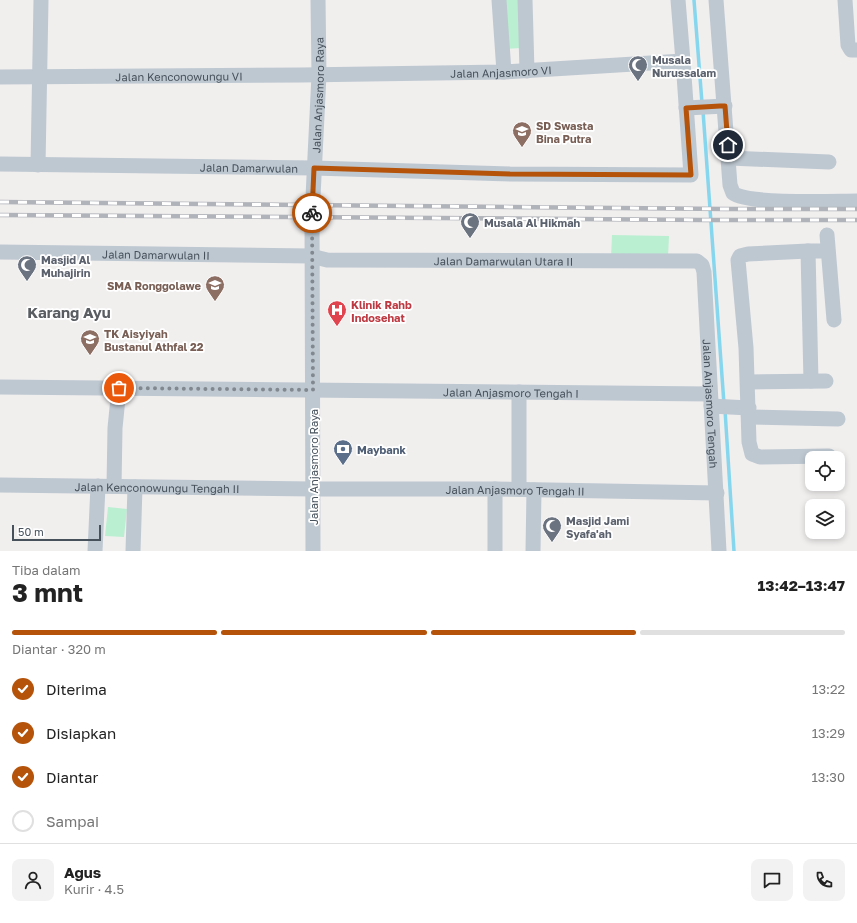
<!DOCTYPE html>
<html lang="id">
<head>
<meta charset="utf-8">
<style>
  :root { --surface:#fff; --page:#f2f2f2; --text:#222; --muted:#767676; --line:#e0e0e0; --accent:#b45309 }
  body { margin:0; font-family:"Golos Text",sans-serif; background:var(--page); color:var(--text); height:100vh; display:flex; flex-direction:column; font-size:15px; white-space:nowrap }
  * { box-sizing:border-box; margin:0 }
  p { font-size:13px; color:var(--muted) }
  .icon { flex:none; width:22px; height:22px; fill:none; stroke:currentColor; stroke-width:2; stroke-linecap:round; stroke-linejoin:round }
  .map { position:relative; height:551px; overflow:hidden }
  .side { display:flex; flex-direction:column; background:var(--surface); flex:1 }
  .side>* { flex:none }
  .buttons { position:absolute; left:805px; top:451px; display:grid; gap:8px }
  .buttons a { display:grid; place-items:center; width:40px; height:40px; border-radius:8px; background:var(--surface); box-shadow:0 2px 6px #0003; font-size:20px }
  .scale { position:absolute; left:12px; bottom:10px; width:89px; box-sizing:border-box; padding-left:4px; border:2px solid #46515c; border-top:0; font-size:11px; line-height:14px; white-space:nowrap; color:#46515c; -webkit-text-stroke:3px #fff; paint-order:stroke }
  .pin { position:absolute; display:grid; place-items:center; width:34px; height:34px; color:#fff; margin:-17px; border:2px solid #fff; border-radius:50%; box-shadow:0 1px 4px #0007 }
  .courier { position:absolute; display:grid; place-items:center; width:40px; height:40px; margin:-20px; border:3px solid #b45309; border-radius:50%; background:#fff; color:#222; box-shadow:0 1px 5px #0007 }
  .summary em { font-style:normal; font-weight:700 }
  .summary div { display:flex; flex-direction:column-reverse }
  .summary { display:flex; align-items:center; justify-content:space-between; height:68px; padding:0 12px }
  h1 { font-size:26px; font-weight:700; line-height:30px }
  .bar { display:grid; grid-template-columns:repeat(4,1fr); gap:6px 4px; align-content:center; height:48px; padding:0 12px }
  .bar i { height:5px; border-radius:3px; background:var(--line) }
  .bar .on { background:var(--accent) }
  .bar p { grid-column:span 4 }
  .line { display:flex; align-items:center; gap:10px; padding:0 12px; border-top:1px solid var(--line) }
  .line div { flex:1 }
  .round { display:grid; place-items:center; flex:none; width:42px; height:42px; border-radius:8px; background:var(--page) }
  ol { padding:0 12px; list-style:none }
  li { display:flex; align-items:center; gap:12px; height:44px }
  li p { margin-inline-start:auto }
  li .icon { padding:4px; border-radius:50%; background:var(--accent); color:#fff; stroke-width:4 }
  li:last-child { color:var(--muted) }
  li i { width:22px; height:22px; border:2px solid var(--line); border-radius:50% }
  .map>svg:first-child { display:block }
</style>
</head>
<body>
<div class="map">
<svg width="857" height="551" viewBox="0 0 857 551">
  <rect width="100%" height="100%" fill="#f1eeee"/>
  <path fill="#baf0d1" d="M502,0h19l1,48 -18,1z
    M612,235l57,1 -1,22 -57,-1z
    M108,507l19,2 -3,28 -19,-1z"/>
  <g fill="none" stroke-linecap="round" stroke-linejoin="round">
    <path stroke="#86d6ee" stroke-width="3.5" d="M694,0l8,103
      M703,111l21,293
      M725,410l9,141"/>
    <g stroke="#bec8d1" stroke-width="15">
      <path d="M499,0l5,72"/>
      <path d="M525,0l2,71"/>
      <path d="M716,0l14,185 3,8c16,12 100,8 124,8"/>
      <path d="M845,0l3,45 3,5h6"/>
      <path id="s1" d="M0,77l301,-2 203,-3 179,-11"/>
      <path d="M686,108l39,-2"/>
      <path d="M729,158l100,4"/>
      <path id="s2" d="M0,164l314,4 196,6 181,1 -8,-114 -5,-61"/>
      <path d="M38,165l3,-165"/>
      <path d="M827,235l7,85"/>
      <path d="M808,251l3,130"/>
      <path d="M827,251h-19l-60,3 -8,2 -2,4 8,88 3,94 3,12 8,3 69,-1"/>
      <path id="s3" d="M0,252l311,4 16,4 370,1 5,4 2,7 15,279"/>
      <path d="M748,382l78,-1"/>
      <path id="s4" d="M0,387l710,7"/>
      <path d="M711,406l38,2"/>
      <path d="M749,417l89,2"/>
      <path id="s5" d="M0,485l313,4h182l222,4"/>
      <path d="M114,486l1,-58 4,-40"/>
      <path d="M519,489v-97"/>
      <path d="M95,551l3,-65"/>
      <path d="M133,551l2,-64"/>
      <path id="s6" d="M313,551l-1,-334 7,-142 -1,-75"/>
      <path d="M495,551v-62"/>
      <path d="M533,551l1,-61"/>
    </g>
    <g stroke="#b0b3b9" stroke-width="4.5">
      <path id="rail" d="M0,202l725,7h132
        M0,215l704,5h153"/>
    </g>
    <use href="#rail" stroke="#fff" stroke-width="3" stroke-dasharray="9" stroke-linecap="butt"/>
  </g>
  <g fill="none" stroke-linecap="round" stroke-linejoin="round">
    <path stroke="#82888f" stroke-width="4" stroke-dasharray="0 7.2" d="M119,388l194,2 -1,-177"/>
    <path stroke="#b45309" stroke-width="5" d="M312,213l2,-45 196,6 181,1 -5,-67 34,-2h5l3,39"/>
  </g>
  <defs>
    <g id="mosque-pin" transform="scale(1)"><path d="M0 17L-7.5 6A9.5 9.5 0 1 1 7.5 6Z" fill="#6b7280" stroke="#fff"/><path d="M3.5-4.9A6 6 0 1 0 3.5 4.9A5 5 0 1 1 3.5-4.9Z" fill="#fff"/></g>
    <g id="school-pin" transform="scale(1)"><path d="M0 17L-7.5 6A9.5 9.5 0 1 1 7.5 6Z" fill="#8d6e63" stroke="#fff"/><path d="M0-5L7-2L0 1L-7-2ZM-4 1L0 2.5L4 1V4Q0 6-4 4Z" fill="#fff"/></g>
    <g id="hospital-pin" transform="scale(1)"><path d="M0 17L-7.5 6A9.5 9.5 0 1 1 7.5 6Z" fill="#e0444e" stroke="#fff"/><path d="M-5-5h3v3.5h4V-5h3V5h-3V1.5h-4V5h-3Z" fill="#fff"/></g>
    <g id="bank-pin" transform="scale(1)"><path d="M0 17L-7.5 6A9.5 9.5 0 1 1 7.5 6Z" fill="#5c6f8a" stroke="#fff"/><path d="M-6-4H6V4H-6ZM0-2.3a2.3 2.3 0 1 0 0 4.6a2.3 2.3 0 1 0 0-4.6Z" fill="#fff"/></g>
  </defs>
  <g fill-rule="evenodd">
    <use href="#mosque-pin" x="638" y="65"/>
    <use href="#school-pin" x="522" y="131"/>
    <use href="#mosque-pin" x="470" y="222"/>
    <use href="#mosque-pin" x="27" y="265"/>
    <use href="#school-pin" x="215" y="285"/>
    <use href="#hospital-pin" x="337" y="310"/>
    <use href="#school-pin" x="90" y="339"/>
    <use href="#bank-pin" x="343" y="449"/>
    <use href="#mosque-pin" x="552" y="526"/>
  </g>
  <g text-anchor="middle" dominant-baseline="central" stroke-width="3.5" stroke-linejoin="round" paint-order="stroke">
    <g font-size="11" font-weight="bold" fill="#5b616d" stroke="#fff" text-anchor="start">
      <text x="652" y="59">Musala<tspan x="652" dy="13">Nurussalam</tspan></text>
      <text x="484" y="222">Musala Al Hikmah</text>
      <text x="41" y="259">Masjid Al<tspan x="41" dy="13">Muhajirin</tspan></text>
      <text x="566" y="520">Masjid Jami<tspan x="566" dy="13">Syafa'ah</tspan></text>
    </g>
    <g font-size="11" fill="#46515c" stroke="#fff">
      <text stroke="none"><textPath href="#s1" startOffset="501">Jalan Anjasmoro VI</textPath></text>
      <text stroke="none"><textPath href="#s1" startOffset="179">Jalan Kenconowungu VI</textPath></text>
      <text stroke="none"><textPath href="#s6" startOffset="456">Jalan Anjasmoro Raya</textPath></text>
      <text stroke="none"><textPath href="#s2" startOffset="249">Jalan Damarwulan</textPath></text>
      <text stroke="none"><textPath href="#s3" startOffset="156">Jalan Damarwulan II</textPath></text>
      <text stroke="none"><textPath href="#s3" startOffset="504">Jalan Damarwulan Utara II</textPath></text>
      <text stroke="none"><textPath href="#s4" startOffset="511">Jalan Anjasmoro Tengah I</textPath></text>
      <text stroke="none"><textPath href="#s3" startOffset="843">Jalan Anjasmoro Tengah</textPath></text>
      <text transform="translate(313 467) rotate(-90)">Jalan Anjasmoro Raya</text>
      <text stroke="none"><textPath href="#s5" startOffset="157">Jalan Kenconowungu Tengah II</textPath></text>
      <text stroke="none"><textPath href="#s5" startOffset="515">Jalan Anjasmoro Tengah II</textPath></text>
    </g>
    <g font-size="11" font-weight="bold" fill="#785e54" stroke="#fff" text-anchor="start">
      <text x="536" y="125">SD Swasta<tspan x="536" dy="13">Bina Putra</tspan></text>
      <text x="201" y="285" text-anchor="end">SMA Ronggolawe</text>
      <text x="104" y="333">TK Aisyiyah<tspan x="104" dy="13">Bustanul Athfal 22</tspan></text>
    </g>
    <g font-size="11" font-weight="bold" fill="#be3a42" stroke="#fff" text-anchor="start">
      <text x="351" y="304">Klinik Rahb<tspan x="351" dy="13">Indosehat</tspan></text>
    </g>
    <g font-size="11" font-weight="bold" fill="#4e5e75" stroke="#fff" text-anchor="start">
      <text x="357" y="449">Maybank</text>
    </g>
    <g font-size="15" font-weight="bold" fill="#5a5e63" stroke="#fff">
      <text x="69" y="312">Karang Ayu</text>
    </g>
  </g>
</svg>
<div class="buttons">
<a><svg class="icon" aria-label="locate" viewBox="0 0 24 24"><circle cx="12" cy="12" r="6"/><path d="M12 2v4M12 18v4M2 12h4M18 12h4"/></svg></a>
<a><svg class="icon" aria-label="layers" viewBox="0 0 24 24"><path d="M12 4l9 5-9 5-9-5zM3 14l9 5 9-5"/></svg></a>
</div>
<div class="scale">50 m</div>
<div class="pin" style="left:119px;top:388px;background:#ea580c"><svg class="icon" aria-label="bag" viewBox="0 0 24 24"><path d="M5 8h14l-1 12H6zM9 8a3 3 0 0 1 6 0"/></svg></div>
<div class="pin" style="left:728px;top:145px;background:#1f2937"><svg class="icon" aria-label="home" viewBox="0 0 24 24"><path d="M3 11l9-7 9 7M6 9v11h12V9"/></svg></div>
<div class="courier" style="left:312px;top:213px"><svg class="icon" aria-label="bike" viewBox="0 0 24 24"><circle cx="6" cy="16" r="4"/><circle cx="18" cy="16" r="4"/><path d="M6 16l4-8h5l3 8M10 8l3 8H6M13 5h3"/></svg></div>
</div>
<section class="side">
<div class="summary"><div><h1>3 mnt</h1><p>Tiba dalam</p></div><em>13:42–13:47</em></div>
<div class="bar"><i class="on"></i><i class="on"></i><i class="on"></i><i></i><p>Diantar · 320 m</p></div>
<ol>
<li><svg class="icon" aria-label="check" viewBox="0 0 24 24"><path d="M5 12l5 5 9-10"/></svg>Diterima<p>13:22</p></li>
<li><svg class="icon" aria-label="check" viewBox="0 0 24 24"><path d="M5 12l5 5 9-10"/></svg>Disiapkan<p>13:29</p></li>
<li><svg class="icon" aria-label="check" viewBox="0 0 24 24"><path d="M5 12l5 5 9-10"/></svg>Diantar<p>13:30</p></li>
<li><i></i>Sampai</li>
</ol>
<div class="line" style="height:72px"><a class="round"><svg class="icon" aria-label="person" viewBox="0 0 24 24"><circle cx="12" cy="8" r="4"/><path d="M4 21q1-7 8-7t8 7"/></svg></a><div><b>Agus</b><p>Kurir · 4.5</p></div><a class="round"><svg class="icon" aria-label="chat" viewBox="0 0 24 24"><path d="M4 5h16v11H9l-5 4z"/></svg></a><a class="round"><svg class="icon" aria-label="phone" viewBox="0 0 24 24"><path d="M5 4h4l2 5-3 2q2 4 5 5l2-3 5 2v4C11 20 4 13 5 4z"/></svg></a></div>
</section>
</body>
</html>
